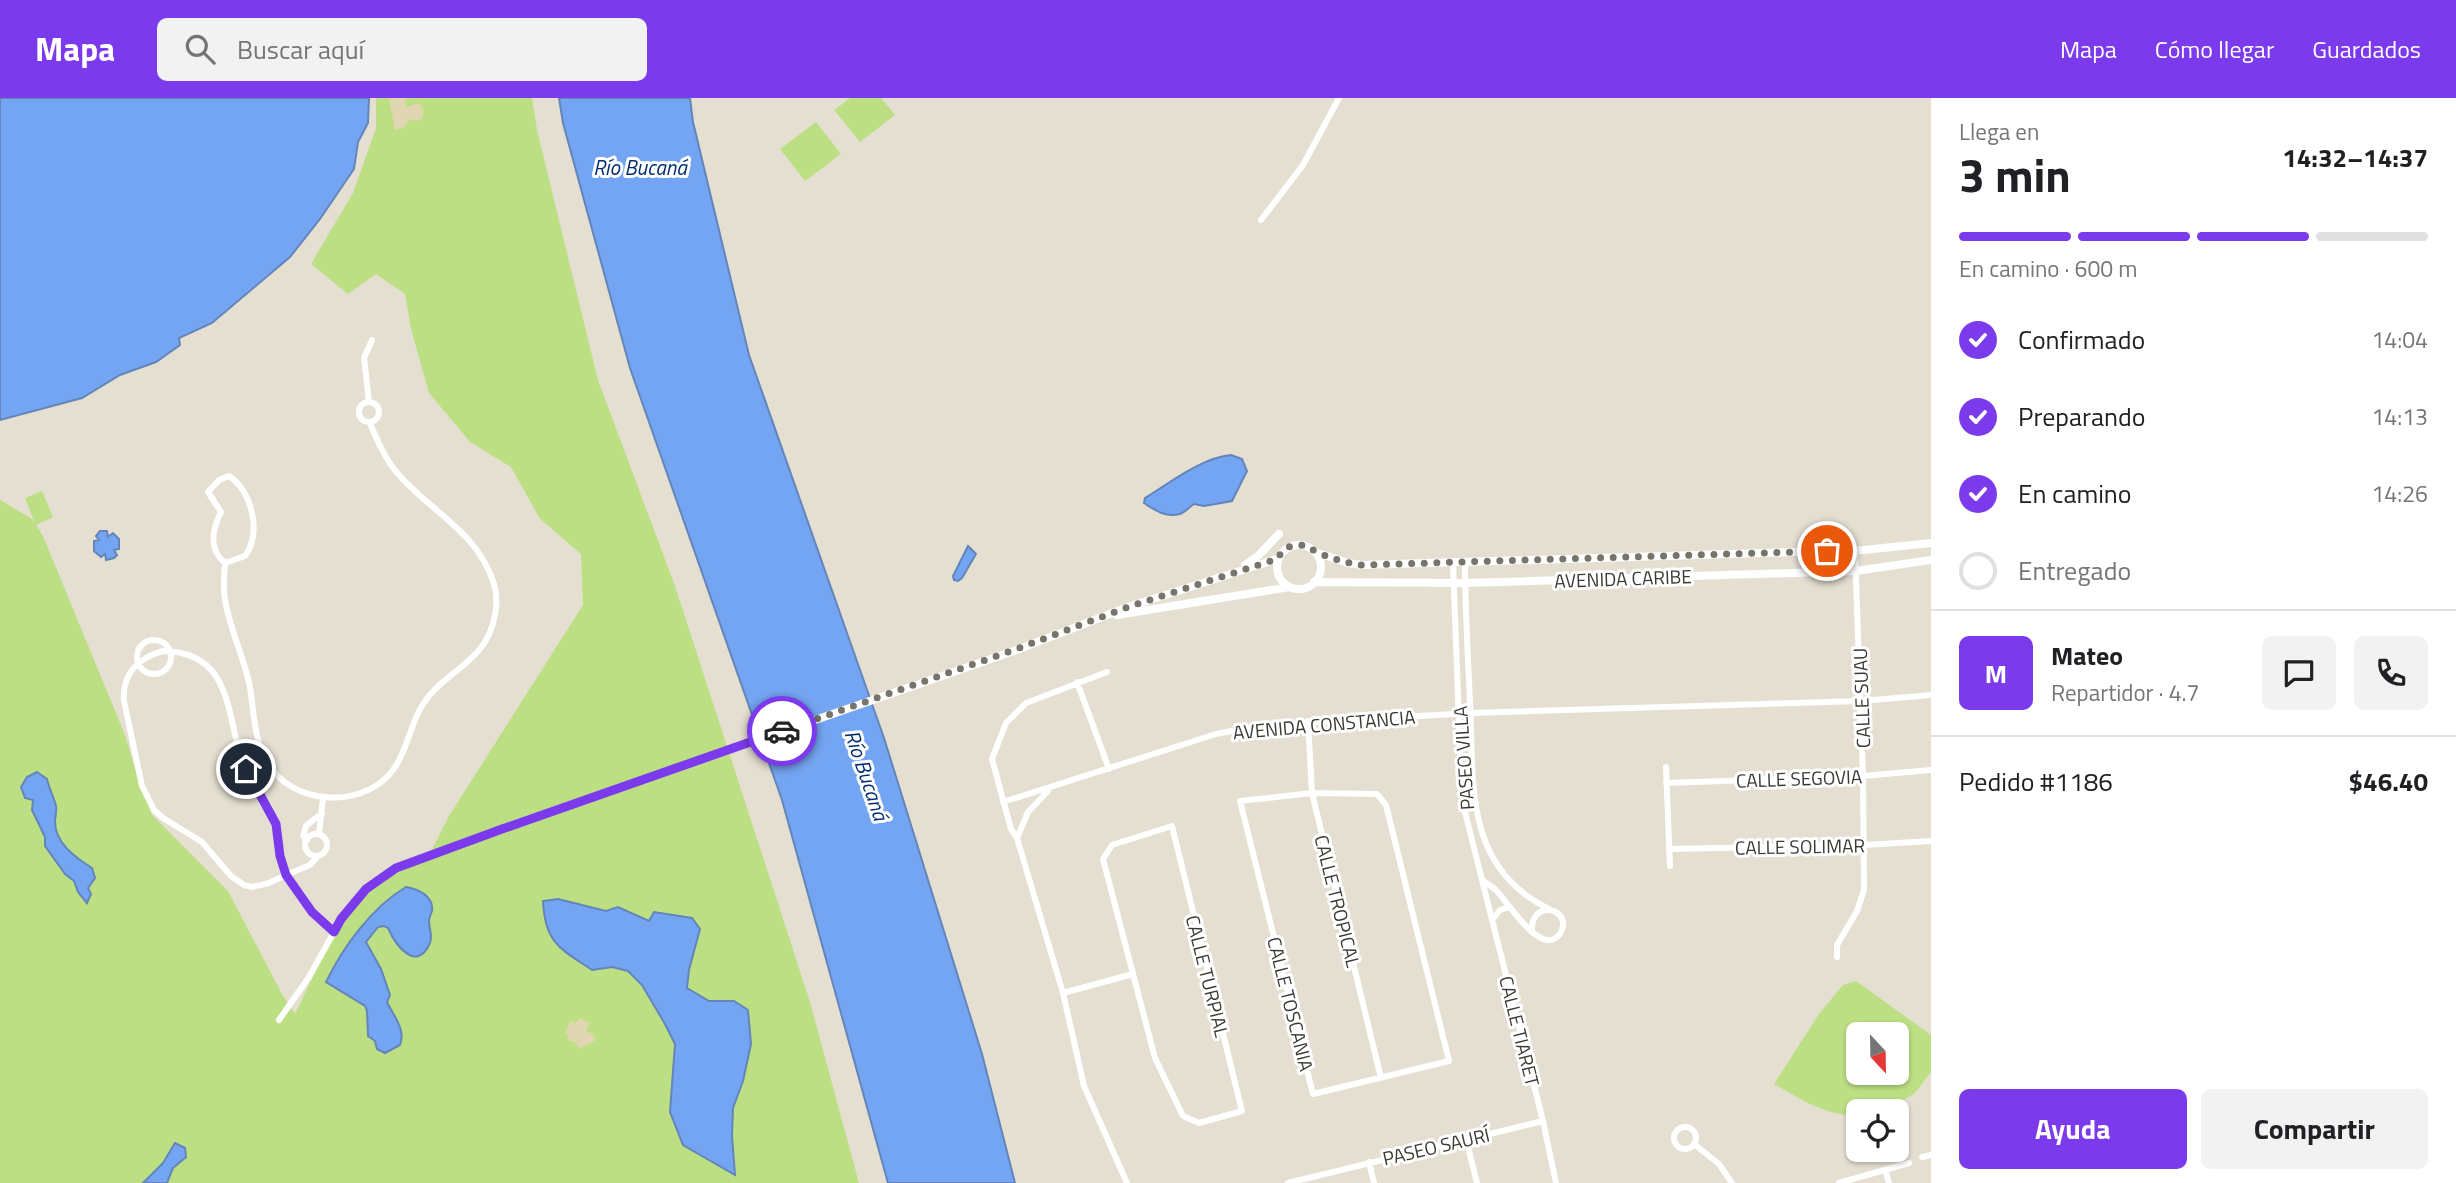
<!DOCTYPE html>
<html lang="es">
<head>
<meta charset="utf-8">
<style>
  :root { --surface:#fff; --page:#f2f2f2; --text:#202124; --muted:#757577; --line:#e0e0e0; --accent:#7c3aed }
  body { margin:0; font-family:"Titillium Web",sans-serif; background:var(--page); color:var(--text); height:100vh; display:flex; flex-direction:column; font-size:26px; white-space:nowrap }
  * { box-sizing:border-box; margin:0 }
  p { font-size:23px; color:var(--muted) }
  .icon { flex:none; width:38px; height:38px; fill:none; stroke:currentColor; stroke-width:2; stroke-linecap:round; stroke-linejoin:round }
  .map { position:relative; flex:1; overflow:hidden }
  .panel { display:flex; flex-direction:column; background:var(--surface); width:525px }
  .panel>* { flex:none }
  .needle { width:46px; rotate:158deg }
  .tools { position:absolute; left:1846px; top:924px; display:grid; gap:14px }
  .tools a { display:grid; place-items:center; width:63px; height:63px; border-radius:10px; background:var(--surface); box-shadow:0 2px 5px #0004; font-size:35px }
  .pin { position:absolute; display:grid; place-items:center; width:60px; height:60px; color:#fff; margin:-30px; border:4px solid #fff; border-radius:50%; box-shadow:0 2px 7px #0007 }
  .courier { position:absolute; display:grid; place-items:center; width:70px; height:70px; margin:-35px; border:5px solid #7c3aed; border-radius:50%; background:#fff; color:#222; box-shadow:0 2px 9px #0007 }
  .summary em { font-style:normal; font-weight:700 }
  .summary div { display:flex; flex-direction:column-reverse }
  .summary { display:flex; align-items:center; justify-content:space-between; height:119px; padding:0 28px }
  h1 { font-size:46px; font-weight:700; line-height:52px }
  .bar { display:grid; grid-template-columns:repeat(4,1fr); gap:10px 7px; align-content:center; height:84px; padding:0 28px }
  .bar i { height:9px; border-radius:5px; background:var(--line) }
  .bar .current { background:var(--accent) }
  .bar p { grid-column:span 4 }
  .line { display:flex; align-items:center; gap:18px; padding:0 28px; border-top:2px solid var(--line) }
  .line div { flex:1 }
  .round { display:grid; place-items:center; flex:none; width:74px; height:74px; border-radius:10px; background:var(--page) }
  ol { padding:0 28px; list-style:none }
  li { display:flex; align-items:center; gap:21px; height:77px }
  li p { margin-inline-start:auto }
  li .icon { padding:7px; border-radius:50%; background:var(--accent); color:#fff; stroke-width:4 }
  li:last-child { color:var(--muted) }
  li i { width:38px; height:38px; border:4px solid var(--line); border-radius:50% }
  .primary-button { display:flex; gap:14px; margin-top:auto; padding:14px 28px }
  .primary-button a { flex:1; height:80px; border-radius:10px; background:var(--accent); color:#fff; font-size:28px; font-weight:700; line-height:80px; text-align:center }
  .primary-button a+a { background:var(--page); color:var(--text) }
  header { display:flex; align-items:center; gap:42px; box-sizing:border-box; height:98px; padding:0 35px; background:var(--accent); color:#fff }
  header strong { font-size:33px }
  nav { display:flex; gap:38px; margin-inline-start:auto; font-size:24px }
  .search { width:490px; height:63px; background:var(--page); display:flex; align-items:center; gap:18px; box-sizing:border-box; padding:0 24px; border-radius:10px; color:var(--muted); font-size:26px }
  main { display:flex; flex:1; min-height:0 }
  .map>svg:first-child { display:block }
</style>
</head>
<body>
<header>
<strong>Mapa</strong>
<div class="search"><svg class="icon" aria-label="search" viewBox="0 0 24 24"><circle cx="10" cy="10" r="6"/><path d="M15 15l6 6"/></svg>Buscar aquí</div>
<nav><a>Mapa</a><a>Cómo llegar</a><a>Guardados</a></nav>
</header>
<main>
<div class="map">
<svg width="1931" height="1085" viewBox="0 0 1931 1085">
  <rect width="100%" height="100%" fill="#e4dfd1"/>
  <path fill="#bddf84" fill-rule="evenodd" d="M376,0h156l5,32 61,250 77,206 135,416 49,181h-859v-683l32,19 3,5 -10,-26 17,-7 11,26 -17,8 7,11 82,199 14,47 13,33 76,76 54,103 13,20c22,-43 39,-94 77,-126 15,-13 35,-20 54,-27l23,-45 134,-211 -2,-51 -41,-35 -29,-52 -41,-25 -41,-49 -18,-64 -6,-35 -29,-20 -28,20 -37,-30 42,-71 23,-65z
    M850,0h31l14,17 -35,27 -26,-32z
    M816,24l25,32 -36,27 -25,-32z
    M1856,883l75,54v37l-17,22 -30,17h-26v4c-31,2 -58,-16 -84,-31l45,-70 24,-29zM1897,936v39h-39v-39z"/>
  <path fill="#e0d6b1" d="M389,0h17l-1,4 2,5 11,-4 5,5v9l-5,4 -7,-2 -8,9 -8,2z
    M580,920l9,5 -3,8 7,3 2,4 -1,3 -15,8 -3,-6 -8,-3v-5l-3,-3 6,-11 5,2z"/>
  <path fill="#74a5f2" stroke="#6385b9" stroke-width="2" d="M0,0h369l-1,25 -10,19 -4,27 -34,50 -30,38 -78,66 -33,15 1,7 -24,17 -36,13 -38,23 -82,22z
    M559,0h131l3,24 56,233 135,383 98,316 33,129h-127l-106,-383 -152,-432 -67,-245z
    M1231,357l11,4 5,12 -15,30 -28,5 -10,-2c-5,3 -8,8 -14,10 -15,4 -25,-4 -36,-11l1,-5c23,-14 58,-41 86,-43z
    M100,433h7l1,6 5,-4 6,6v10l-5,1 3,5 -3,3 -8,2 -1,-6 -4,3 -7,-6v-10l5,-1 -3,-4z
    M968,448l8,8 -14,24 -4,3 -4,-1 -1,-4z
    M37,674l10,7c2,10 7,18 9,27 1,5 -1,11 -1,16 0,21 21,36 37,46l3,10 -7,10 3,6 -4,9 -9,-11 -4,-11 -9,-7 -20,-28v-9l-13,-27 1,-10 -8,-2 -4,-11 6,-10z
    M406,789c12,2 28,9 26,24 -1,3 -3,7 -3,10 0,8 4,14 1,22 -14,31 -35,1 -42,-15l-4,-2 -6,1 -12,15 15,27 9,26 -3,7c7,15 19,27 13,43l-15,8 -8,-4 -2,-8 -7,-5 -1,-25 -2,-5 -39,-24c17,-35 46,-75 80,-95z
    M558,801l48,12 12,-4 31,14 5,-9 38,6 8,11 -11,41 -2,18 22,13h25l14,9 3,34 -8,37 -10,27 -1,28 3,39 -52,-30 -13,-33 5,-68 -10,-20 -23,-39 -14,-14 -16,-4 -20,3c-31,-21 -47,-26 -49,-69z
    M175,1045l10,5 1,9 -13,11 -6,15h-24l20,-20z"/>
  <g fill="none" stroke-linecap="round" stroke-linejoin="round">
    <path stroke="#fff" stroke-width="6" d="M1261,122l42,-55 36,-67
      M359 314a10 10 0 1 1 20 0a10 10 0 1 1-20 0Z
      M369,304l-5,-44 8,-18
      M1465,464c0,47 3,94 5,140 4,81 -7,165 79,207
      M225,465c-17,-14 -13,-33 -4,-51l-13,-20 11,-12 10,-4c23,15 33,56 16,80l-20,7c-1,12 -2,25 0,37 5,30 19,57 25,87 4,26 4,54 18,77 25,40 89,45 121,11 18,-20 20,-49 34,-71 24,-36 63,-40 72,-89 2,-10 2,-21 -1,-31 -16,-52 -63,-72 -96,-110 -13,-15 -21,-34 -28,-51
      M1453,465l8,213 4,36 17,68c4,3 9,6 13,9 13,13 40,59 59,50 6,-3 8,-7 9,-13 2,-20 -32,-24 -31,4
      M137 559a17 17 0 1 1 34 0a17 17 0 1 1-34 0Z
      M163,553c69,1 63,62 79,110 8,22 25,39 33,61 6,17 4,36 11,53l-17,8 -17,4 -8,-2 -13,-9 -29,-34 -39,-24 -9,-8 -12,-24 -18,-85c-2,-27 14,-43 39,-50z
      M1107,574l-81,31 -20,20 -14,36 19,70 6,9 46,155 21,93 43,97
      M1077,584l32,87
      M1308,623l4,72 69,285
      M1666,669l4,99
      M1666,685l197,-7 68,-6
      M1312,695l65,1 9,11 63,256 -136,33 -73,-293z
      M1003,704l213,-68 46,-9 209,-12 390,-12 70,-6
      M1172,728l70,285 -43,12 -16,-7 -28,-58 -52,-199 9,-14z
      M319,736l4,-36
      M305 747a11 11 0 1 1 22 0a11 11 0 1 1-22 0Z
      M1017,740l11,-26 20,-21
      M307,742l-4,-4 3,-10 16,-13
      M1669,751l195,-4 67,-4
      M1482,782l61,241 13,62
      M1492,822l8,-10 10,-3
      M1837,859v-12l20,-34 7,-21 -1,-114 -8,-225
      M1063,895l70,-19
      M279,922l30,-43 25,-45 -22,-19 -26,-38 24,-10 8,-9
      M1674 1040a11 11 0 1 1 22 0a11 11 0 1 1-22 0Z
      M1466,1041l11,44
      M1694,1046l25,20 13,19
      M1922,1059l9,-2
      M1369,1064l5,21
      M1885,1072l4,13
      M1288,1085l255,-62
      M1839,1085l70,-20"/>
    <path stroke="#fff" stroke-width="8" d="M1277 469a22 22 0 1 1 44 0a22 22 0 1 1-44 0Z
      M1315,454l33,11 14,2 502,-15 67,-7
      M1245,467l13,-9 21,-22
      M1314,484l151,1 391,-12 75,-11
      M1117,517l173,-28
      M334,834l7,-13 25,-30 30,-21 105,-39 513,-178 114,-44 149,-48"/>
  </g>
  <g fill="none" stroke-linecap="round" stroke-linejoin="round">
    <path stroke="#77746b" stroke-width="7" stroke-dasharray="0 12.6" d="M782,633l232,-81 114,-43 149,-48c5,-8 12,-15 22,-14 8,0 13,5 20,8 14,6 28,10 43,12l465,-14"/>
    <path stroke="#7c3aed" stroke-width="9" d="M246,671l30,55 4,32 6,19 26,37 22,20 7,-13 25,-30 30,-21 106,-39 280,-98"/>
  </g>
  <g text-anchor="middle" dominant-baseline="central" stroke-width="6" stroke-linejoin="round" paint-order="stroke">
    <g font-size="19" fill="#3c3a34" stroke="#fff">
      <text transform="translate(1623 480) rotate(-2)">AVENIDA CARIBE</text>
      <text transform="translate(1861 600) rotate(-92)">CALLE SUAU</text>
      <text transform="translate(1324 626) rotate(-5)">AVENIDA CONSTANCIA</text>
      <text transform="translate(1463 660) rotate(-94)">PASEO VILLA</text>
      <text transform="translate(1799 680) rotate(-2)">CALLE SEGOVIA</text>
      <text transform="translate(1800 748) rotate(-1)">CALLE SOLIMAR</text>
      <text transform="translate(1338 803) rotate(76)">CALLE TROPICAL</text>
      <text transform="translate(1208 878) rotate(76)">CALLE TURPIAL</text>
      <text transform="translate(1291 906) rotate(76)">CALLE TOSCANIA</text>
      <text transform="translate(1520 933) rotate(76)">CALLE TIARET</text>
      <text transform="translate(1436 1048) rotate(-13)">PASEO SAURÍ</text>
    </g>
    <g font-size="21" font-style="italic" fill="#022e70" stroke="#fff">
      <text x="640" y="69">Río Bucaná</text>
      <text transform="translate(867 677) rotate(71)">Río Bucaná</text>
    </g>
  </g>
</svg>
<div class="tools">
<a><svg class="needle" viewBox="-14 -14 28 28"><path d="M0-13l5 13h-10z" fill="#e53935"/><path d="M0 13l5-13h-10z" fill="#757577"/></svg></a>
<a><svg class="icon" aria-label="locate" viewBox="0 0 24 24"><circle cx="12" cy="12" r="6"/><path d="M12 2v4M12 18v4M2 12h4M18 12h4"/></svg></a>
</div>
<div class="pin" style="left:1827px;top:453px;background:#ea580c"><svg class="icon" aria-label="bag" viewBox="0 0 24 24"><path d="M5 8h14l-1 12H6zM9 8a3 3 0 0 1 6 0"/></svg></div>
<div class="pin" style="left:246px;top:671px;background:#1f2937"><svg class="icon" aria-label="home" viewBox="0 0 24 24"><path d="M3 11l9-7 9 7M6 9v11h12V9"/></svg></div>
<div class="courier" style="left:782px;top:633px"><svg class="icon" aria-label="car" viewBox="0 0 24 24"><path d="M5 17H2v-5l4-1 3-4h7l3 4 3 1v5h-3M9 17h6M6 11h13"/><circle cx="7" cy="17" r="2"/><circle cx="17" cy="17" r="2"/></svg></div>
</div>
<section class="panel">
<div class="summary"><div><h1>3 min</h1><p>Llega en</p></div><em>14:32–14:37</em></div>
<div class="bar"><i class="current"></i><i class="current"></i><i class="current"></i><i></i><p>En camino · 600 m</p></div>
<ol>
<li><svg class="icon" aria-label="check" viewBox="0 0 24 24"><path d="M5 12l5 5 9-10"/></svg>Confirmado<p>14:04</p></li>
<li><svg class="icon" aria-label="check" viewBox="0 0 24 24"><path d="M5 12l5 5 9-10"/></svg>Preparando<p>14:13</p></li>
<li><svg class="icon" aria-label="check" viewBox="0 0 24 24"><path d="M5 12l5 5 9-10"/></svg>En camino<p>14:26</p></li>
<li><i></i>Entregado</li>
</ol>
<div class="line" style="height:126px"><b class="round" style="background:var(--accent);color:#fff">M</b><div><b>Mateo</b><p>Repartidor · 4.7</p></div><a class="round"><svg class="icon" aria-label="chat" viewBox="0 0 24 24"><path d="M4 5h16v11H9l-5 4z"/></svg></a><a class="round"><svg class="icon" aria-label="phone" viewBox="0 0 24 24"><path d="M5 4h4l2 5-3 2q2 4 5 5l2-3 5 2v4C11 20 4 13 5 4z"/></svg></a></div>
<div class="line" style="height:91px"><div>Pedido #1186</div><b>$46.40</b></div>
<div class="primary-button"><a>Ayuda</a><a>Compartir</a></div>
</section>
</main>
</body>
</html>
